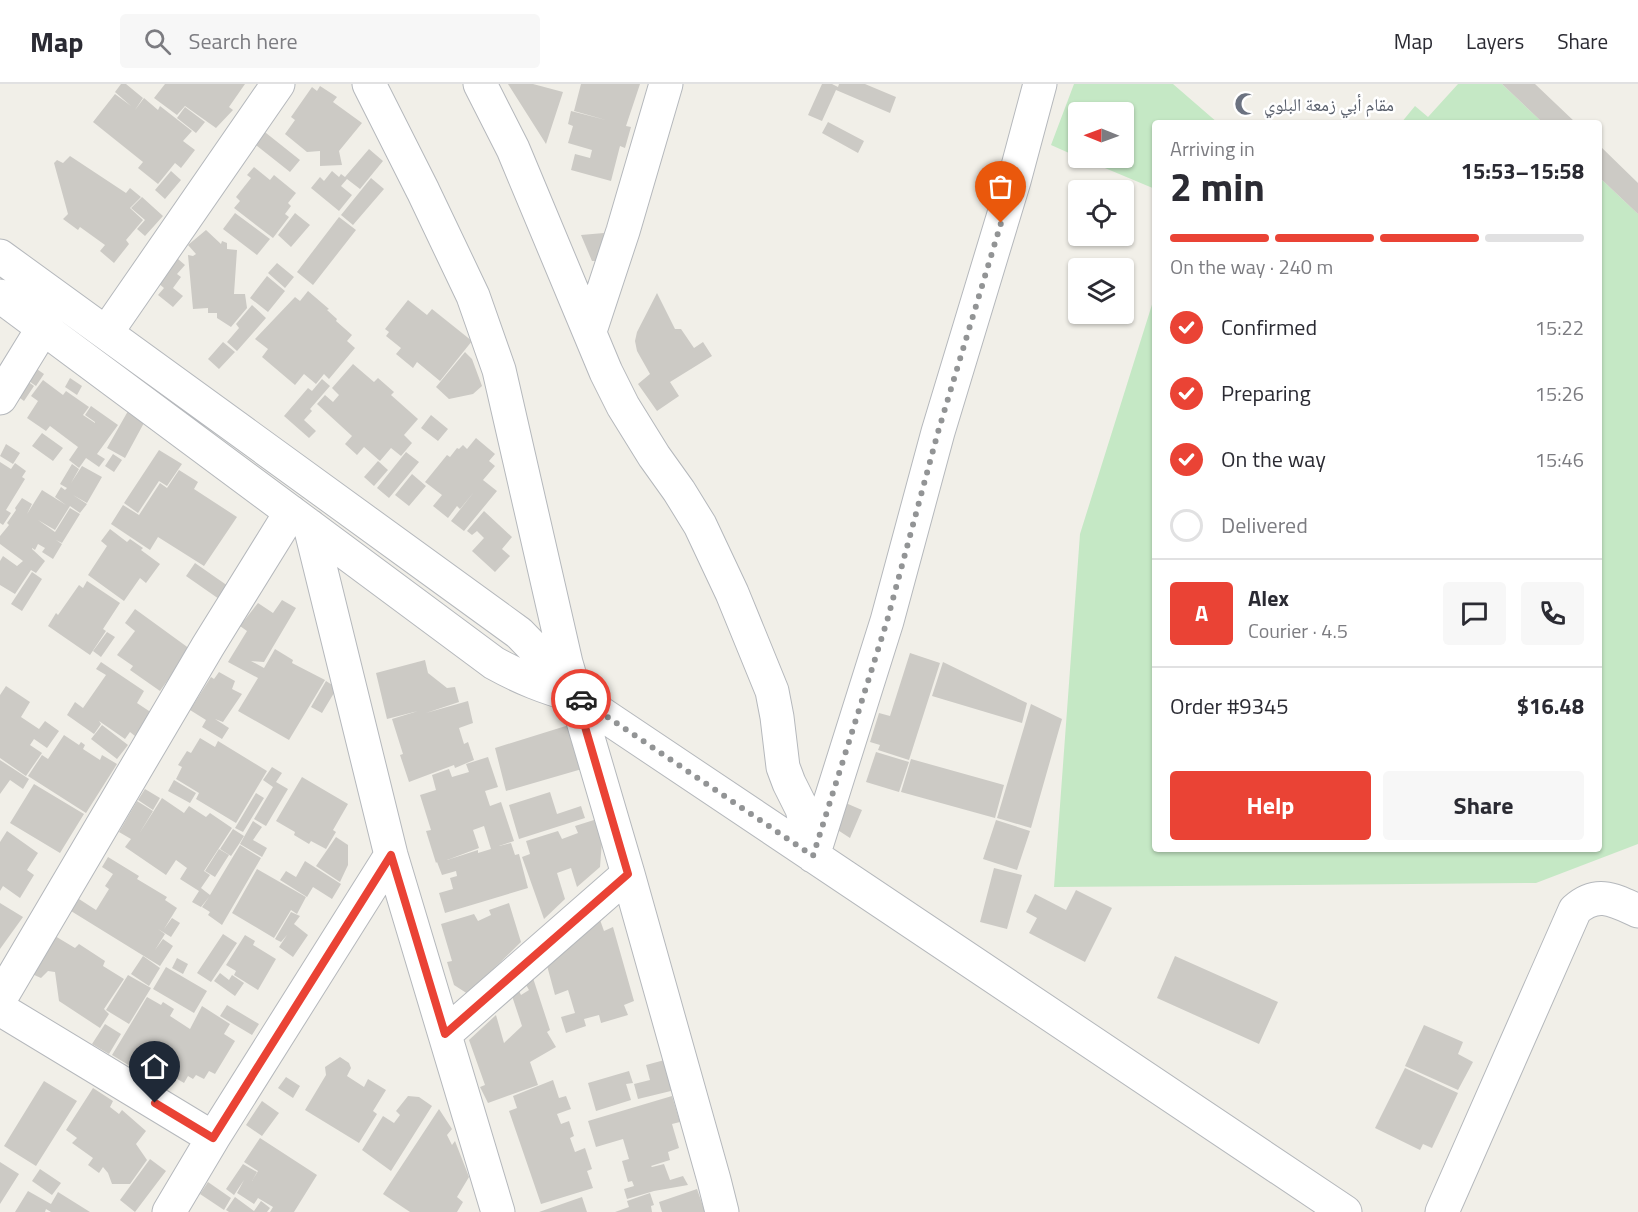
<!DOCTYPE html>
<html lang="en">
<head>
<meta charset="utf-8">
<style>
  :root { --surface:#fff; --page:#f7f7f7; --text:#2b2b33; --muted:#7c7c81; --line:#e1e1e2; --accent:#ea4335 }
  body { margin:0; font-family:"Titillium Web","Noto Naskh Arabic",sans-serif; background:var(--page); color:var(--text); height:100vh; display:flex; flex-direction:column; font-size:22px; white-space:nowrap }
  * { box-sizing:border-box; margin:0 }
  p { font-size:20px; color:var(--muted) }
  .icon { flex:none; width:33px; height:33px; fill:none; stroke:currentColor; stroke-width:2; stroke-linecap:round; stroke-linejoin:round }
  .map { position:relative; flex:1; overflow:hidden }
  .drawer { position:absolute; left:1152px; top:36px; width:450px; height:732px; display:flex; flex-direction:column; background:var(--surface); border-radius:6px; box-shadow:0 2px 4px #0004 }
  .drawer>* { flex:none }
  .needle { width:39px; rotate:271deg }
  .tools { position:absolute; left:1068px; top:18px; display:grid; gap:12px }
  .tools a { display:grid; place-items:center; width:66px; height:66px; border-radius:6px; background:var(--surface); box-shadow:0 2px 4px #0004; font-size:30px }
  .pin { position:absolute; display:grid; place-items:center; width:51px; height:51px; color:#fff; margin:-62px -26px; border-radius:50% 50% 50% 0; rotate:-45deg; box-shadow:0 0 6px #0007 }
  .pin .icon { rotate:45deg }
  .courier { position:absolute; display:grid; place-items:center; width:60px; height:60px; margin:-30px; border:4px solid #ea4335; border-radius:50%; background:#fff; color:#222; box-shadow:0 2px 8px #0007 }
  .head em { font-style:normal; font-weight:700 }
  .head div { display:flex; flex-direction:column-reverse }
  .head { display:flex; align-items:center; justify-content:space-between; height:102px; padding:0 18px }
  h1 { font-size:39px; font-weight:700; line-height:45px }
  .bar { display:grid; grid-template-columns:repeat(4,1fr); gap:9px 6px; align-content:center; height:72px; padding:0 18px }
  .bar i { height:8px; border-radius:4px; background:var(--line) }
  .bar .selected { background:var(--accent) }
  .bar p { grid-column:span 4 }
  .line { display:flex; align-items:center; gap:15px; padding:0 18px; border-top:2px solid var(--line) }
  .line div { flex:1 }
  .round { display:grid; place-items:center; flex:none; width:63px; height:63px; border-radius:6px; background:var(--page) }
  ol { padding:0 18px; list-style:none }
  li { display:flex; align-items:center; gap:18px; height:66px }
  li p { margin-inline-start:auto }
  li .icon { padding:6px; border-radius:50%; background:var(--accent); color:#fff; stroke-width:4 }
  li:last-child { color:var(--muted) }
  li i { width:33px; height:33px; border:3px solid var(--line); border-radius:50% }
  .button { display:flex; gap:12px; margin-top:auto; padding:12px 18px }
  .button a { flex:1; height:69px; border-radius:6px; background:var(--accent); color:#fff; font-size:24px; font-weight:700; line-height:69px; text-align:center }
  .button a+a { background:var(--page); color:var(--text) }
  header { display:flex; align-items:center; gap:36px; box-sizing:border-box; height:84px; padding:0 30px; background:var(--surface); border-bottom:2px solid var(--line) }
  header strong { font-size:28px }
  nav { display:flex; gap:33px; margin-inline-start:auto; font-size:21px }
  .search { width:420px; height:54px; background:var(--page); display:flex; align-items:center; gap:15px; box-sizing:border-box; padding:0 21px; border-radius:6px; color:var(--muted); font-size:22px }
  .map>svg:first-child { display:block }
</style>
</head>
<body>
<header>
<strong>Map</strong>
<div class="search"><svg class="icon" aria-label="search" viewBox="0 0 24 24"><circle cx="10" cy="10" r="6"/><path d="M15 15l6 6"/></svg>Search here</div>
<nav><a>Map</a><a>Layers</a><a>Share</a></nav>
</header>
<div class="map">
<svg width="1638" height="1128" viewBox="0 0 1638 1128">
  <rect width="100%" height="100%" fill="#f1efe8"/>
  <path fill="#c5e8c5" d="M1074,0h99l45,39h-63v66l-74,-31h43v-46h-46v45l-27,-12z
    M1458,0h44l41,39h-142l14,-17 13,11z
    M1599,93l39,37v630l-102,39 -482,4 26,-353 75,-239v554h444z"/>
  <path fill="#cccac5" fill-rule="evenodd" d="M121,0h5l17,14 -8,12 9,-12 14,12 2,-4 32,25 -9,10 12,9 -14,18 -6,-5 -17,21 -20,-16 5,-6 -50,-40 22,-28 16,12 -16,-14z
    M165,0h80l-16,23 4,3 -17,18 -31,-22 -8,9 -23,-17z
    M508,0h25l30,8 -17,52z
    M581,0h59l-14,42 5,1 -6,21 -5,-2 -9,35 -40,-11 4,-16 15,4 2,-8 -24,-7 5,-17 -5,-2 3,-13 35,9 -32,-9z
    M822,0h10l6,3 1,-3h26l31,13 -6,16 -54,-23 -14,31 -14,-6z
    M1502,0h33l41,39h-33z
    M320,2l17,11 -4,5 29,21 -23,28 3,14 -22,1v-15l-13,1 -22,-18 10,-14 -4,-3 21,-30 5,4z
    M185,23l20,15 -9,11 -19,-15z
    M828,38l36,19 -6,12 -36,-20z
    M261,45l39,31 -10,12 -39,-31z
    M1599,61l39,38v31l-39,-37z
    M369,65l14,12 -23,28 -13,-10 -6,7 11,9 -13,16 -28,-23 9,-11 4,4 8,-10 7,6 2,-3 4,3z
    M70,72l56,37 4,-5 11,9 -11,11 13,12 -17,20 3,4 -15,19 -14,-12 5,-6 -25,-18 -2,3 -15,-11 5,-5 -14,-51 3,-3 6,3z
    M254,83l16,13 4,-5 22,18 -8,10 3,3 -6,8 4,3 -16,21 -39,-30 6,-7 -4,-4 15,-19 -4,-3z
    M171,87l10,9 -16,19 -10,-9z
    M371,94l13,11 -31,36 -12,-10z
    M142,113l21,19 -18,20 -8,-7 8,-9 -14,-12z
    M235,129l35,26 -13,16 -34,-26z
    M295,129l15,12 -19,22 -13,-12z
    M339,133l17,13 -43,55 -16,-13z
    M206,146l15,14 1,-3 5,2v6l10,1 -3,44h11l2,14 -16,19 -14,-9v-5h-9v-5l-15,1 -5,-54 5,1 3,-2 -8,-9z
    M604,149l-5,28h-7l-11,-26z
    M178,175l7,6 -8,9 4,3 -8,11 10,8 -10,11 -15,-12 6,-7 -6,-5z
    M277,179l17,14 -9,11 -17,-15z
    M267,192l18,15 -17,21 -18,-14z
    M308,207l21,18 -2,1 10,9 -1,2 16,14 -5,6 8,7 -26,31 -5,-5 -8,10 -12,-10 -9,11 -33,-28 6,-8 -13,-10 40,-42 5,4z
    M657,209l18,36h6l13,19 9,-6 9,14 -42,26 9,14 -22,15 -19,-27 12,-10 -13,-23 -2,-10 2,-9z
    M408,216l19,15 5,-6 40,32 -32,40 -23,-19 -4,6 -17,-14 5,-6 -15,-12 3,-4 -4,-3z
    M252,221l14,13 -29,33 -10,-9 12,-14 -3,-4z
    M223,258l12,10 -16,17 -11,-10z
    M465,268l7,7 10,27 -9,8 -24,5 -13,-12z
    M353,280l21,18 4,-4 16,14 -3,3 27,24 -14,16 8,8 -11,13 -10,-8 -11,13 -16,-14 -7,8 -12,-11 7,-8 -35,-32 8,-9 8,7 6,-7 -7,-7z
    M31,281l13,9 -8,12 -13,-9z
    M23,294l11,8 -10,15 -11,-8z
    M70,294l12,8 -5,9 -12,-8z
    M322,295l8,7 -20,23 2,2 -8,9 12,11 -7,7 -25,-22 24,-28 4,3z
    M43,296l20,15 3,-4 23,16 -6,8 12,8v-1l-10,-7 6,-9 27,19 -21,29 8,5 -6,8 -13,-9 -7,10 -10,-8 9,-13 -28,-21 -4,5 -19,-13 11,-17 -7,-5z
    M128,327l17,10 -20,37 -18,-10z
    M431,331l17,14 -10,12 -17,-13z
    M42,349l21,15 -10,13 -21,-15z
    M476,354l19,16 -6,7 6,5 -12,14 14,11 -33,40 -13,-10 23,-29 -14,17 -3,-3 -9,12 -15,-12 9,-11 -17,-13 22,-27 3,2 7,-9 2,1 4,-4 4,4z
    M6,360l14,9 -7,11 -13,-8z
    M159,366l23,14 -15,22 -8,-5 -21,32 -14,-10z
    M406,368l13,10 -30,36 -12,-10z
    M113,370l9,6 -8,12 -9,-6z
    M378,377l10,9 -14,16 -10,-9z
    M0,378l11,7 4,-6 11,8 -4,6 3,2 -19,31 5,3 -8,12 -3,-2z
    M72,380l7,5 -8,14 11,-17 20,11 -15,26 -14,-8 14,9 -7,9 -10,-7 -15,24 -17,-10 17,12 15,-24 10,6 -18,29 -6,-3 6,4 -9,15 -11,-7 3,-4 -7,-4 -3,6 -3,-2v1l13,12 -9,12 -5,-3 -16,24 -15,-9v-24l3,-5 14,10 6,-5 -23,-17v-8l9,-11 -2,-2 9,-13 -1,-2 7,-10 10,6 -5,10 15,-24 24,15 -11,-8 6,-10 4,3 2,-2 -7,-4z
    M179,386l19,12 -4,7 43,28 -33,49 -46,-29 -8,13 -39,-26 12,-19 16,10 21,-32 7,5z
    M412,390l14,12 -17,20 -14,-11z
    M484,427l28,26 -10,12 8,7 -15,16 -23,-21 12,-13 -7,-7 -5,4 -5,-4z
    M110,445l17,13 3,-3 13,9 -2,2 19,14 -14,19 -6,-5 -16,23 -36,-26 19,-29 -6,-5z
    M195,479l33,23 -9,13 -33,-23z
    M32,488l10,7 -20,32 -11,-7z
    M87,497l33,22 -17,26 3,2 -16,24 -42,-29 8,-13 2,2 21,-30 4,3z
    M282,516l14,8 -32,54 -13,-1 13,7 11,-19 18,11 -1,3 33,17 -36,60 -51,-29 20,-33 -30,-16 19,-31 -7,-5 18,-23 15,10z
    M135,525l55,40 -30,42 -30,-21 3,-4 -16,-11 18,-24 -10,-8z
    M107,548l8,5 -14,20 -8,-6z
    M910,569l30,10 -31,97 -31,-10 2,-5 -10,-3 9,-29 11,3z
    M425,576l3,13 19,15 8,-1 4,15 -33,11 42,-12 5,22 -14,5 5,16 4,-2 6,18 -19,8 -1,-3 -45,17 -9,-27 3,-1 -11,-35 26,-8 -31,8 -11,-46z
    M101,578l43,29 -7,12 15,10 -17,23 -5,-4 -5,7 -26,-18 2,3 -7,10 -27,-19 8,-13 8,6 23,-33 -10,-6z
    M943,578l84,41 -5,20 -90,-27z
    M219,588l16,9 -3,8 10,5 -19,28 -8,-3 14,9 -7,11 -20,-12 4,-7 -16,-10 21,-33 3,2z
    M326,597l11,7 -15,25 -11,-6z
    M6,602l24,16 -9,15 18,12 6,-8 14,10 -12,17 -13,-9 -4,6 12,8 -16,23 -26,-18v-63z
    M1031,620l31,15 -31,109 -34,-10z
    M102,641l26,20 -11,14 -26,-20z
    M569,641l13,44 -76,22 -11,-43z
    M64,651l15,10 2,-3 4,3 -2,4 17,11 2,-5 15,9 -31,49 -58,-37 14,-21 6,4z
    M200,654l15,9 3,-6 49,30 -31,52 -40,-24 3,-6 -23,-14 6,-12 -4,-2 9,-14 4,2z
    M876,668l33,10 -10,30 -33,-10z
    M488,673l10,30 -13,4 5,15 11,-4 13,39 -15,5 12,-3 4,12 4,-1 9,34 -83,25 -6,-20 14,-4 -3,-11 7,-2 -1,-5 -14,4 -5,-13 -1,1 -10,-32 5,-1 -11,-35 16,-5 -4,-15 17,-6 3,8 17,-5 -3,-8zM484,742l7,23 -13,4v-3l-31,10 32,-12 -6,-18z
    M911,675l93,26 -9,33 -94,-26z
    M0,676l29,19 -6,10 -13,-9 -10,14z
    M272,683l10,6 -6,9 12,7 -22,37 -12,-7 19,-32 -10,-7z
    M302,693l46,27 -15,26 3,2 -10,17 -15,-8 -2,3 -15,-9 1,-3 -19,-11z
    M174,696l22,13 -6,10 -22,-12z
    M34,700l50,30 -24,39 -50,-30z
    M145,705l15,9 -7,12 -15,-10z
    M550,708l7,22 24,-8 4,12 -66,21 -10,-34z
    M256,709l8,5 -21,34 -8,-4z
    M162,714l22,15 5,-7 17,11 4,-4 22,15 -28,43 6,4 -9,13 9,7 30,-50 21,13 -39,67 -14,-10 2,-3 -8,-5 7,-10 -8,10 -9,-5 7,-11 -19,-12 7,-11 -11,-8 -10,15 -41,-28 6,-8 -12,-7 18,-31 16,10 -14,23z
    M841,717l21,9 -12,28 -20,-13z
    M594,736l8,21 -2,26 -23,20 -6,-19 -14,5 8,26 -21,20 -22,-62 8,-3 -4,-13 32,-10 4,8 16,-6 -3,-7z
    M996,736l34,11 -13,39 -34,-11z
    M253,737l9,6 -9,13 14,8 -5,9 -22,-13z
    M233,745l11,7 -5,8 -4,-3 4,3 -8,12 -11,-7z
    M7,747l31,22 -11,17 7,5 -14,23 -17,-12 -3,5v-49z
    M336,753l12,8v20l-8,17 -24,-16z
    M219,765l10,6 -14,22 -10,-6z
    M108,773l31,19 -2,3 30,18 -2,3 12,8 -13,21 8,-11 8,5 -9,14 -13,-8 7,5 -10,16 8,-11 10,7 -13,20 -89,-55 8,-12 17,11 13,-21 -4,-3 8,-12 -11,-7z
    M305,777l36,23 -9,15 -19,-12 -6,10 -27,-17 6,-9 10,6z
    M994,784l28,7 -15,54 -27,-7z
    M257,785l49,28 -9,17 -6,-4 -17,28 -42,-25z
    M1076,806l36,18 -27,54 -56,-29 8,-15 -11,-6 9,-18 31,16z
    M0,819l23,14 -23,32z
    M509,819l12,39 -53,52 -14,-9 -7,-23 5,-1 -11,-37 33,-10 4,7 13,-6 -2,-5z
    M291,828l9,4 -6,8 14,11 -15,22 -14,-10 8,-12 -6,7 -6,-3z
    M599,833l5,14 9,-4 21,74 -10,4 4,10 -27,8 -2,-8 -15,4 2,7 -20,7 -5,-16 14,-4 -7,-23 -13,5 -9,-33z
    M223,850l14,9 -26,39 -14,-9z
    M245,851l10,6 -2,4 23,14 -18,31 -24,-15 2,-4 -10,-6z
    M55,852l20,12 4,-4 26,17 -2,5 21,13 -20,30 5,5 -9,14 -41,-27 -4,-29 -7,-1 -7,7 -9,-4z
    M143,872l17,12 -11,18 -18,-12z
    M1175,872l103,46 -19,42 -102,-46z
    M177,874l11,6 -5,10 -11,-6z
    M166,883l41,24 -13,22 -41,-24z
    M220,889l9,7 3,-5 12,8 -9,13 -21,-15z
    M128,891l23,13 -22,36 -23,-14z
    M533,894l17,52 -3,2 9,15 -26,15 8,23 -50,18 -8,-16 5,-2 -16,-45 27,-25 8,28 18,-17 -10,-30 7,-5 2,4 8,-5 -4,-7z
    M147,913l14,8 2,-3 11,7 -4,7 20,13 12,-23 28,18 -6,10 11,7 -20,33 -6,-3 -5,8 -8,-4 -3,4 -5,-3 -4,7 -47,-28 -7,11 -18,-11z
    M227,921l32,19 -7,11 -32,-19z
    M105,940l16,10 -12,20 -17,-10z
    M1424,941l39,17 -5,12 15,8 -15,28 -53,-24z
    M340,973l9,6 2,5 -4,8 17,11 4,-8 18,11 -13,21 4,3 -18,29 -54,-33 21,-35 -1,-8z
    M672,974l7,31 -41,10 -4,-15 16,-4 -4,-15z
    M1405,984l53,25 -26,55 -9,-4 -3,6 -45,-22z
    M629,987l4,12 -7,1 5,16 -35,11 -8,-28z
    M286,993l14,9 -7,12 -15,-10z
    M553,996l6,18 7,-2 5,13 -14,5 4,10 8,-3 5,15 -4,2 5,14 10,-4 7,21 -5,2 6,17 -52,16 -32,-93 8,-3 -4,-12z
    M44,997l33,20 -41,65 -32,-20z
    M93,1004l20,13 -3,6 9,7 3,-4 24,21 -10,13 11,16 -17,24h-18l-4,-11 -5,-6 -4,6 -11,-8 5,-7 -21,-15 5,-5 -11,-8z
    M408,1012l11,1 13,9 -41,65 -29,-21 21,-34 11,7 6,-8 -4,-4z
    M672,1012l8,26 -8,2 7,24 -11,4 2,8 -19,6 1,1 12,-3 6,16 13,-4 5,9 -34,6 -27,8 -3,-10 10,-3 -2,-5 -4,1 -6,-21 7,-2 -6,-20 -27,8 -8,-26z
    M262,1017l17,12 -17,23 -16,-11z
    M439,1025l13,20 -5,6 5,10 3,-4 14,36 -12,20 6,5 -6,10h-47l-27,-18z
    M260,1054l57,37 -23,37h-24l3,-5 -15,-9 -4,6 -17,-11 7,-13 -10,15 -8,-6 17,-25 14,8 -5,9 6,-10 -14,-9z
    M150,1075l16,12 -31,41 -15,-12z
    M0,1078l19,12 -19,30z
    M40,1085l21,14 -9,12 -20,-14z
    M208,1098l23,16 -7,12 -24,-16z
    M697,1105l8,23h-43l-3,-10z
    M28,1107l23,13 7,-12 32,20h-39l-5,-3 -1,3h-30z
    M650,1109l4,12 -3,1 1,6h-37l14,-5 -2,-6z
    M235,1113l19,14 7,-10 9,7 -3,4h-38l-3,-2z
    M582,1113l5,15h-48z"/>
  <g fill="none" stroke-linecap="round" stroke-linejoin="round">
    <g stroke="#b5b8bc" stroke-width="35">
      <path id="minor" d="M369,0l54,107 50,105 26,74 67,293 62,211 86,306 8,32
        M480,0l33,65 93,223 17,34 31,50 25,35 21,34 32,68 40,98 5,26 6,50 6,16 13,26 11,47
        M0,172l519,377 33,34 23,29 770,516
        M0,212l494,367c29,16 50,24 81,33
        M590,247l33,-100 43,-147
        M106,249l172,-249
        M0,314l43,-70
        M310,442l81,329 107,357
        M813,772l74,-235 51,-189 76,-251 26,-97
        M0,915l208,-353 83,-134
        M0,925l213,129
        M445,950l183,-160
        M169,1128l44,-74 178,-283
        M1442,1128l133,-302c22,-20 39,-10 63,1"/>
    </g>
    <use href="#minor" stroke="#fff" stroke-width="33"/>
  </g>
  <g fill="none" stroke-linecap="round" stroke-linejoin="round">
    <path stroke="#929495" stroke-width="6" stroke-dasharray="0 10.8" d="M581,615l232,157 74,-235 51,-189 63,-209"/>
    <path stroke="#ea4335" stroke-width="8" d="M155,1019l58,35 178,-283 54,179 183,-160 -52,-178 5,3"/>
  </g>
  <defs>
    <g id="mosque-bare" transform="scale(1.8)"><path d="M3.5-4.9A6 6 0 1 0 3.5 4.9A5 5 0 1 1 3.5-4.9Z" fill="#6b7280" stroke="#fff" stroke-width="2.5" paint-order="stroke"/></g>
  </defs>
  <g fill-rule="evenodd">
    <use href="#mosque-bare" x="1246" y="20"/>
  </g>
  <g text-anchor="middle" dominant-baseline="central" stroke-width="5" stroke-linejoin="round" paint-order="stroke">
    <g font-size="18" fill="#5b616d" stroke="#fff" text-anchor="start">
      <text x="1264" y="20">مقام أبي زمعة البلوي</text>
    </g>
  </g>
</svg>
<div class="tools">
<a><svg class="needle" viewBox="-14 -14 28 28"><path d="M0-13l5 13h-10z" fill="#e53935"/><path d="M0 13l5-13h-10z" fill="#7c7c81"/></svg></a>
<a><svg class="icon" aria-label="locate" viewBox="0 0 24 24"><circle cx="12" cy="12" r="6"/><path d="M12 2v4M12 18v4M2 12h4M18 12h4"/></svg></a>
<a><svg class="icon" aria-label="layers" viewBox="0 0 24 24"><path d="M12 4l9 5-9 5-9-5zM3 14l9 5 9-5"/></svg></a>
</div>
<div class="pin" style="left:1001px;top:139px;background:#ea580c"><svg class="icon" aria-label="bag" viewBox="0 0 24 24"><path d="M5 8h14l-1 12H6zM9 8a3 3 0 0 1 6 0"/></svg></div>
<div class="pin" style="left:155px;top:1019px;background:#1f2937"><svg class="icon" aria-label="home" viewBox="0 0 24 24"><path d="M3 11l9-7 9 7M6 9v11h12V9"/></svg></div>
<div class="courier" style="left:581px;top:615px"><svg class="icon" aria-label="car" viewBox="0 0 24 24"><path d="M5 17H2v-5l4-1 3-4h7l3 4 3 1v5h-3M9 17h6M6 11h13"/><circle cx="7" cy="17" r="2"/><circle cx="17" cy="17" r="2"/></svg></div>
<section class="drawer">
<div class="head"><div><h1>2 min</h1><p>Arriving in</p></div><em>15:53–15:58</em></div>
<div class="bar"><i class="selected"></i><i class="selected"></i><i class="selected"></i><i></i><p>On the way · 240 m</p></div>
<ol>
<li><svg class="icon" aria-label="check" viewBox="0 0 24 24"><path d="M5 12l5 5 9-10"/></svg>Confirmed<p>15:22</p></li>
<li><svg class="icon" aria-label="check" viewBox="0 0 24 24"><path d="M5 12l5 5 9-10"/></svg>Preparing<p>15:26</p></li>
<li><svg class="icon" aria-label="check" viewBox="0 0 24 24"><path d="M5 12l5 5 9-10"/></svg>On the way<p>15:46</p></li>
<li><i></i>Delivered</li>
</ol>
<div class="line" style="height:108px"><b class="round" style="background:var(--accent);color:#fff">A</b><div><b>Alex</b><p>Courier · 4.5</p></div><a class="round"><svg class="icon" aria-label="chat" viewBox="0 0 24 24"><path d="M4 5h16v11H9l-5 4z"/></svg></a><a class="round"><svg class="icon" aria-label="phone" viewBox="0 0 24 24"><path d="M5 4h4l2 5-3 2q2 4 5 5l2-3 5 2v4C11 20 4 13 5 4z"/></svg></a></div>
<div class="line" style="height:78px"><div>Order #9345</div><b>$16.48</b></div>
<div class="button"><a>Help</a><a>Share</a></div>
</section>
</div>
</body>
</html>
